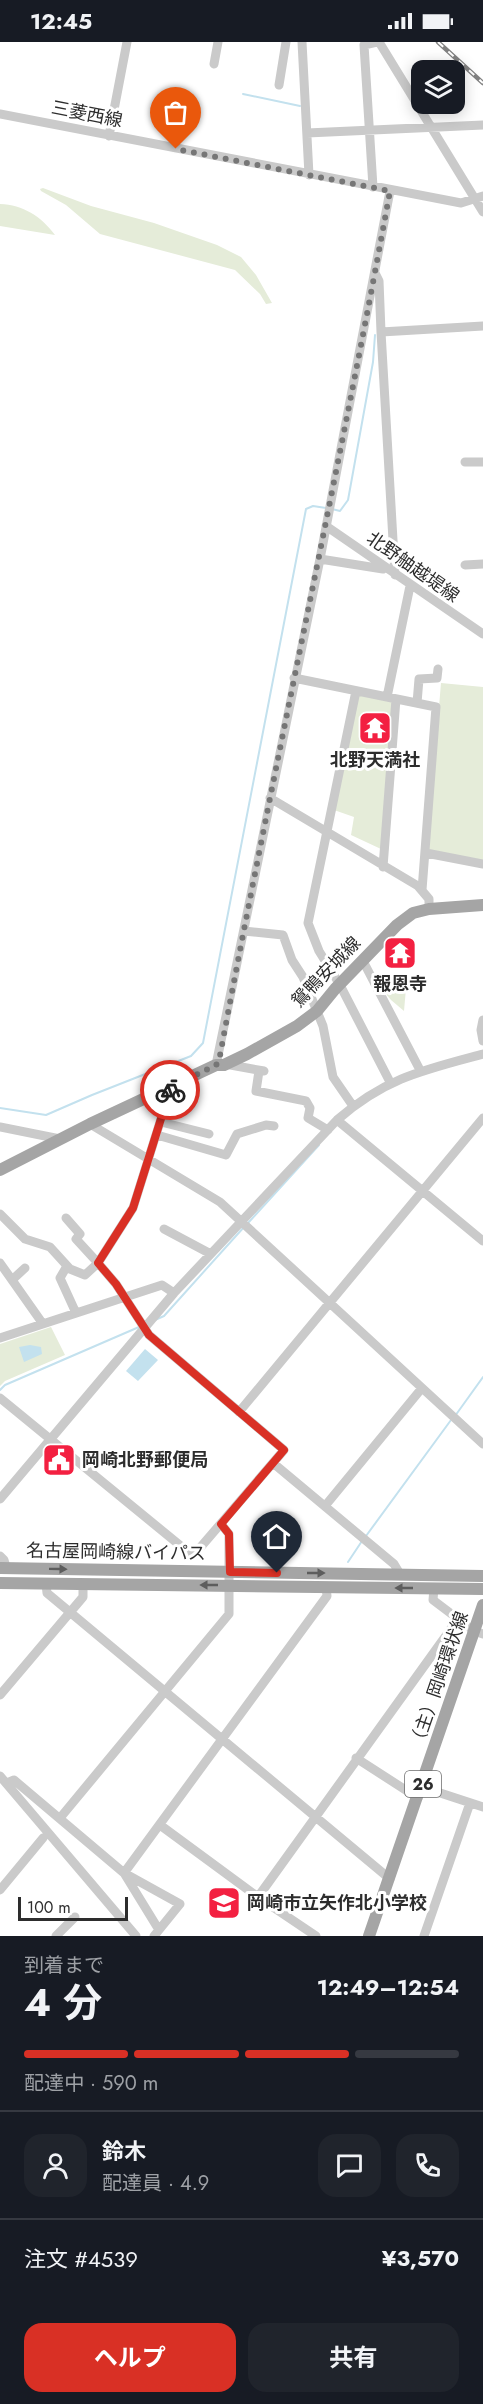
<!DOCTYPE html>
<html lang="ja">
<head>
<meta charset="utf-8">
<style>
  :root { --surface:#171b24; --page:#20242c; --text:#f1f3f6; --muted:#9ea1a6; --line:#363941; --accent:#d93025 }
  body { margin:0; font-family:Jost,"Noto Sans JP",sans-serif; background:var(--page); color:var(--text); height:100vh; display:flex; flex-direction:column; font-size:22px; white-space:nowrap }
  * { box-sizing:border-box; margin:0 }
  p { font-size:20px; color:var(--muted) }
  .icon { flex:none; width:33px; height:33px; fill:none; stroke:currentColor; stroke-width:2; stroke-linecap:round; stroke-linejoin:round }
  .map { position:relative; height:1894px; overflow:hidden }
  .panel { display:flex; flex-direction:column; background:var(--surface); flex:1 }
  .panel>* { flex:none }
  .fabs { position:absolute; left:411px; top:18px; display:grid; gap:12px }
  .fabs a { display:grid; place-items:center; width:54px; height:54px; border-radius:12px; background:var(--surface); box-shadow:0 3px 15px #0003; font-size:30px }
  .scale { position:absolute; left:18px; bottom:15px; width:110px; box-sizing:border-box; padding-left:6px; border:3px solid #2d2d2d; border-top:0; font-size:16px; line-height:21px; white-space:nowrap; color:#2d2d2d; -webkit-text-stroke:4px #fff; paint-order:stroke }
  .pin { position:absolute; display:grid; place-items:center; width:51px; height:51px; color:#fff; margin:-62px -26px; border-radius:50% 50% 50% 0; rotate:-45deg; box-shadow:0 0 6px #0007 }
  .pin .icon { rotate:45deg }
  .courier { position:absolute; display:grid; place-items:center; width:60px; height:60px; margin:-30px; border:4px solid #d93025; border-radius:50%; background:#fff; color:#222; box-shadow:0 2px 8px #0007 }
  .head em { font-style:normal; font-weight:700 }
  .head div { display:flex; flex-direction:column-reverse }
  .head { display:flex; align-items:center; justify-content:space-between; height:102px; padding:0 24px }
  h1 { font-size:39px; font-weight:700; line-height:45px }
  .bar { display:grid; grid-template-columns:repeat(4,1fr); gap:9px 6px; align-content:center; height:72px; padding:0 24px }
  .bar i { height:8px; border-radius:4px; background:var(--line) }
  .bar .on { background:var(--accent) }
  .bar p { grid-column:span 4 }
  .line { display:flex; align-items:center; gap:15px; padding:0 24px; border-top:2px solid var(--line) }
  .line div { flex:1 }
  .round { display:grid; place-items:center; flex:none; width:63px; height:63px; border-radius:18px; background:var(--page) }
  .cta { display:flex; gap:12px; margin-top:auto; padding:12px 24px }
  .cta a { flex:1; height:69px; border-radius:18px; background:var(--accent); color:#fff; font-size:24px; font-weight:700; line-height:69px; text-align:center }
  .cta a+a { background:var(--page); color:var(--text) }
  .status { display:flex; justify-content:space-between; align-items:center; height:42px; padding:0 30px; background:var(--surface); direction:ltr }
  .status svg { height:16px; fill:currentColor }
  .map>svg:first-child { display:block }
</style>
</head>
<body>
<div class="status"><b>12:45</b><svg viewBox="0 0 49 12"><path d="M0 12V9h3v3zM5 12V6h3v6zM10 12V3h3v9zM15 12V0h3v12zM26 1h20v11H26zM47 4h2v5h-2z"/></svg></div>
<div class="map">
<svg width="483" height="1894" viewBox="0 0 483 1894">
  <rect width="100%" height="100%" fill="#fff"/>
  <path fill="#e5ecd9" d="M43,146l48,18 63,17 63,22 24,12 15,18 16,28 -6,1 -6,-10 -25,-24 -135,-36 -34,-29 -25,-14 -1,-2z
    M0,162c23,1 41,12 55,31l-55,-9z
    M441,641l42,4v175l-56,-12z
    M358,652l35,6 -12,149 -30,-14 3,-18 -20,-7z
    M385,932l22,3 -3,34 -13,-11 -10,-12z
    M51,1285l14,28 -60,26 -5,5v-42z"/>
  <path fill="#c3e1ee" d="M30,1303l11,2 1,7 -18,8 -5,-15z
    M145,1307l13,11 -20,21 -12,-10z"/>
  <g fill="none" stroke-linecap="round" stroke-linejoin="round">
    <path stroke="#c3e1ee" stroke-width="2" d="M243,52l57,12
      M332,467l8,2 8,-11 25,-138 2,-27
      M0,1066l46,7 46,-20 99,-39 12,-13 103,-534 7,-3 13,2
      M248,1181l71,-78
      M155,1278l9,-4 80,-89
      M0,1348l5,-5 134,-58
      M455,1374l28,-39
      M366,1494l85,-116
      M348,1520l14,-21"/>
    <path stroke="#cacaca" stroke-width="9" d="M302,0l7,133
      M379,0l104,170
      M214,22l4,-22
      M279,43l7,-43
      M0,72l461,89 22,-7
      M307,91l176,-8
      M109,94l18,-94
      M373,145l-9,-142 13,-3
      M375,231l4,8 2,51 102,-6
      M381,290l14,243
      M465,420h18
      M326,484l157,108
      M320,517l63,10
      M465,523l18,-1
      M294,636l142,29 -14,183
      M356,649l-48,232 11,28 21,34 50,97
      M387,655l23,-111
      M417,661l2,-24 18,-1 1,-9
      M270,756l148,88 11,13v10
      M426,811l57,11
      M383,825l13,-168
      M244,889l39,4 9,25 11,17 20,49 10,51 20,29
      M363,919l57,109
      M483,978l-2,10 2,11
      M225,1022l39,7
      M216,1023l104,-506 70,-368
      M259,1029l-3,20 50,10 4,7 -2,10 20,12
      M337,1078l146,121
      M161,1080l48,12
      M90,1082l130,78 263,242
      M0,1085l60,12
      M157,1093l69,20 11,-21 29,-9 8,1
      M0,1172l25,25 25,8 20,22 15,6 13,-12 -22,-24 4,-5 -14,-16
      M164,1187l45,24
      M0,1221l43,61
      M67,1224l-7,12 16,35
      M12,1238l13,-12
      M0,1296l162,-53 12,8
      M0,1356l193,158 91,-106 -135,-115 -33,-51 -18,-21 35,-55 38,-121
      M239,1370l244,-294
      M273,1421l121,101 6,10
      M0,1457l174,-206 163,-173c48,-42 86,-50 146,-66
      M325,1464l97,-118
      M0,1514l4,4 2,7
      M46,1542l1,9 343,286
      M434,1546l-1,12 41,31 9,3
      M0,1653l83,-98v-12
      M356,1716l62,40
      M0,1734l136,160
      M7,1741l7,-3 110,93 56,31 -26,32
      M422,1745l61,20
      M60,1776l169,-204v-80l-8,-10
      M160,1783l98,72 58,39
      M124,1831l203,-277 -1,-9
      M124,1831l35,57
      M0,1848l43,-52
      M258,1855l200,-278
      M56,1894l19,-19
      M424,1894l46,-133"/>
    <path stroke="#a5a5a5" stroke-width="12" d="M0,1128l90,-46 126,-59h8l23,-11 50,-28 20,-15 18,-22 62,-64 16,-12 16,-4 54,-4
      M0,1526l483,8
      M0,1541l483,6
      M369,1894l114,-331"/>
    <g stroke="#828282" stroke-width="4.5">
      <path id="rail" d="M438,0l45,41"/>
    </g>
    <use href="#rail" stroke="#fff" stroke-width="2" stroke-dasharray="7" stroke-linecap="butt"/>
  </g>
  <defs><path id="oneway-solid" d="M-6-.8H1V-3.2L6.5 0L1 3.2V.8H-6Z" transform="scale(1.5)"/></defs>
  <g fill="#5d5d5d">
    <use href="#oneway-solid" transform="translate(58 1527) rotate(1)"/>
    <use href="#oneway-solid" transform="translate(316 1531)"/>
    <use href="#oneway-solid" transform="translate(209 1543) rotate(-180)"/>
    <use href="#oneway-solid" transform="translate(404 1546) rotate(-180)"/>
  </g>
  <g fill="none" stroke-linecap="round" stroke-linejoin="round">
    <path stroke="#767676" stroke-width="6" stroke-dasharray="0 10.8" d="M170,1048l1,-3 45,-22 3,-4c54,-291 118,-579 171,-870l-214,-42"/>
    <path stroke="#d93025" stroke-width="8" d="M170,1048l-37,118 -35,55 18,21 33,51 135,115 -63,74 8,10 1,38 47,1"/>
  </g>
  <defs>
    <g id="temple-square" transform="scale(1.725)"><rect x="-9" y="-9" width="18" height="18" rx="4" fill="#f32041" stroke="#fff"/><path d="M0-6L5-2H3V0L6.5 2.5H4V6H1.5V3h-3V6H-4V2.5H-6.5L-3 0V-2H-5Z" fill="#fff"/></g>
    <g id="civic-square" transform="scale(1.725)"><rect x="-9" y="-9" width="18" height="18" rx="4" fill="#f32041" stroke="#fff"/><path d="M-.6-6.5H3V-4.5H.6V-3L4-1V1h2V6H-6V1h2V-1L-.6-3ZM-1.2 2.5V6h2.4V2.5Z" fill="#fff"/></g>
    <g id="school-square" transform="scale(1.725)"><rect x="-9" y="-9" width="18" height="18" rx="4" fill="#f32041" stroke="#fff"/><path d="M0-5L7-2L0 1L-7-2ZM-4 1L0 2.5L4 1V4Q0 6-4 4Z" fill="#fff"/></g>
  </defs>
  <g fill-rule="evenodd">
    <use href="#temple-square" x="375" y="686"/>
    <use href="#temple-square" x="400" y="911"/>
    <use href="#civic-square" x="59" y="1418"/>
    <use href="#school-square" x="224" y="1861"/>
  </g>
  <g text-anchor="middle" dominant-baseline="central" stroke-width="6" stroke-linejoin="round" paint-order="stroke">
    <rect fill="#fff" stroke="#6c6c6c" stroke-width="1.5" x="405" y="1729" width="36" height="26" rx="4.5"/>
    <g font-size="16" font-weight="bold" fill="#2d2d2d">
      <text x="423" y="1742">26</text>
    </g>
    <g font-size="18" fill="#2d2d2d" stroke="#fff">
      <text transform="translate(87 72) rotate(11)">三菱西線</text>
      <text transform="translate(413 525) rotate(35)">北野舳越堤線</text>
      <text transform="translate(326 930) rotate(-46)">鴛鴨安城線</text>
      <text transform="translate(116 1510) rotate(1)">名古屋岡崎線バイパス</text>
      <text transform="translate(439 1638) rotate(-71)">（主）岡崎環状線</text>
    </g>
    <g font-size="18" font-weight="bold" fill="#2d2d2d" stroke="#fff">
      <text x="375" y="718">北野天満社</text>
      <text x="400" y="942">報恩寺</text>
      <text x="82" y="1418" text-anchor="start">岡崎北野郵便局</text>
      <text x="247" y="1861" text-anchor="start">岡崎市立矢作北小学校</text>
    </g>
  </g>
</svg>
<div class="fabs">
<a><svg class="icon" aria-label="layers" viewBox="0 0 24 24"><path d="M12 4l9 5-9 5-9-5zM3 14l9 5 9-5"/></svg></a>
</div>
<div class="scale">100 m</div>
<div class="pin" style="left:176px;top:107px;background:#ea580c"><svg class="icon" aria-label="bag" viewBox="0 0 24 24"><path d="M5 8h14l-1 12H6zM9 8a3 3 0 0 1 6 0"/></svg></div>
<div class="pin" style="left:277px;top:1531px;background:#1f2937"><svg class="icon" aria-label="home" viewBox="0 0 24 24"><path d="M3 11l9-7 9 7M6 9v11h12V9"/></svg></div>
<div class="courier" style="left:170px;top:1048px"><svg class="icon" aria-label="bike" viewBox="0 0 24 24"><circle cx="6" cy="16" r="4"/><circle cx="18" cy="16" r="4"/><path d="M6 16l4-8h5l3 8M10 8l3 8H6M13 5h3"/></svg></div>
</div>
<section class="panel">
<div class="head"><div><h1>4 分</h1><p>到着まで</p></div><em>12:49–12:54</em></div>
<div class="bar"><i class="on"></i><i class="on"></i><i class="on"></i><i></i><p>配達中 · 590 m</p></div>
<div class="line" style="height:108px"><a class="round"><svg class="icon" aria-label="person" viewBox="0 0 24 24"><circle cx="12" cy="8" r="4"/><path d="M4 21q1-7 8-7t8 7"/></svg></a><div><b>鈴木</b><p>配達員 · 4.9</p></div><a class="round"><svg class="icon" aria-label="chat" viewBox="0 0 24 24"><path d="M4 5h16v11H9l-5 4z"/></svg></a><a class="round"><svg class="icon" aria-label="phone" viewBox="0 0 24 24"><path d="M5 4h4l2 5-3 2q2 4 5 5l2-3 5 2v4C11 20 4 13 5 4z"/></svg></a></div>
<div class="line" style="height:78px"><div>注文 #4539</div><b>¥3,570</b></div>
<div class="cta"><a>ヘルプ</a><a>共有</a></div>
</section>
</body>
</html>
